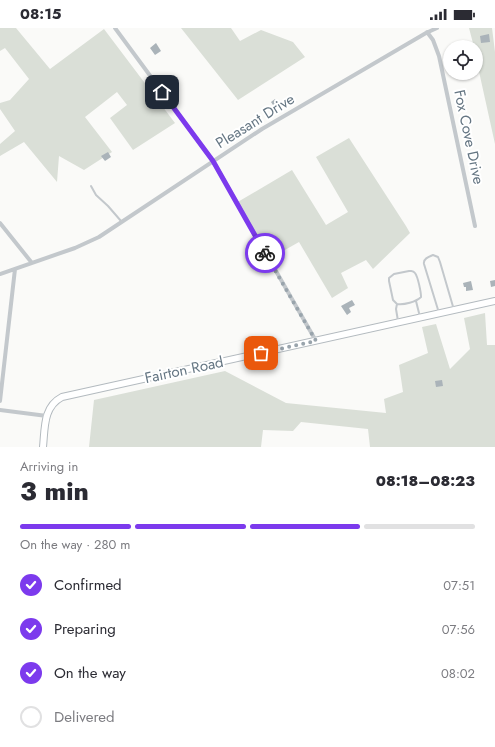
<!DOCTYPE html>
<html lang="en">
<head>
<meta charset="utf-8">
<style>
  :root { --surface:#fff; --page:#f7f7f7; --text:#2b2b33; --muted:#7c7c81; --line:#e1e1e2; --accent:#7c3aed }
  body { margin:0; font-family:Jost,sans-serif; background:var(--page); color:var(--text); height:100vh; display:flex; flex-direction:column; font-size:15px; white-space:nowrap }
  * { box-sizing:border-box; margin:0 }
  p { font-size:13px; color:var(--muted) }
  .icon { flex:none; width:22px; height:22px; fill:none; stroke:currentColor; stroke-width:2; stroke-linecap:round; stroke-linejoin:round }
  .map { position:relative; height:419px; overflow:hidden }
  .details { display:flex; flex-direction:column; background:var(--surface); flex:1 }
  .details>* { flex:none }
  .controls { position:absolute; left:443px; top:12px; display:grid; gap:8px }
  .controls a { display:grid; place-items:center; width:40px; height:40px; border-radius:50%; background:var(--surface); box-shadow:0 1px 3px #0004; font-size:20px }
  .pin { position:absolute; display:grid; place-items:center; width:34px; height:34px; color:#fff; margin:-17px; border-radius:8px; box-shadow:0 2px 6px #0006 }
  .courier { position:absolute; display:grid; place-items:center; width:40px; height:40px; margin:-20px; border:3px solid #7c3aed; border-radius:50%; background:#fff; color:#222; box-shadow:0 1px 5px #0007 }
  .overview em { font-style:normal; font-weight:800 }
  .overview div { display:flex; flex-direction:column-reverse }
  .overview { display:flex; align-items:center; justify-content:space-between; height:68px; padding:0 20px }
  h1 { font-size:26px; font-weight:800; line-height:30px }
  .bar { display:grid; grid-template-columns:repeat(4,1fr); gap:6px 4px; align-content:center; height:48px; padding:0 20px }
  .bar i { height:5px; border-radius:3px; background:var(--line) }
  .bar .on { background:var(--accent) }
  .bar p { grid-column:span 4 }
  ol { padding:0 20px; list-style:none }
  li { display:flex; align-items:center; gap:12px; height:44px }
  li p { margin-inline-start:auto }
  li .icon { padding:4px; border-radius:50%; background:var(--accent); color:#fff; stroke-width:4 }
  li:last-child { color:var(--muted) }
  li i { width:22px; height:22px; border:2px solid var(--line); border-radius:50% }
  .status { display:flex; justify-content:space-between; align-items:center; height:28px; padding:0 20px; background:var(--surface); direction:ltr }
  .status svg { height:11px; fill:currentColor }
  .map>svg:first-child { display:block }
</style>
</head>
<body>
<div class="status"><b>08:15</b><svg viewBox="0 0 49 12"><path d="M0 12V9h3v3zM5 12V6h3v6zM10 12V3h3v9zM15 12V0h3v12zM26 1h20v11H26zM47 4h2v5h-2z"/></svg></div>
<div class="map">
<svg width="495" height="419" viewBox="0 0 495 419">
  <rect width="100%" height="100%" fill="#fafaf8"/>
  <path fill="#dadfd7" d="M0,0h16l34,41 54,-40 71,94 -42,27 -23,-32 17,-13 -10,-13 -32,25 27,35 -28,18 -25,-14 -2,26 -33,-40 -24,14v-12l15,-13 -15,-22v-6l10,-3 19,-21 -24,-31 -5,3z
    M181,0h50l9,13 21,-11 32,12 12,15 -67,43z
    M469,0h23l3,24v92l-19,-86v-11h-2z
    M349,110l57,88 4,7 -37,36 -7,-9 -25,13 7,15 -16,10 -33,-56 -30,17 -33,-56 56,-33 34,55 22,-13 -32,-55z
    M485,285l2,32h8v102h-125l-2,-18 -67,-7 -8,9 -30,-1 -2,17h-172l5,-47 131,-29 61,32 100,10 -2,-14 19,-7 -4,-27 29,-12 -6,-26 14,-3 14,45 20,-20 -6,-31z"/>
  <path fill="#aab3b9" d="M489,6l1,8 -9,1 -1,-7z
    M156,15l5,8 -6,4 -5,-7z
    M275,71l4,6 -4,3 -4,-6z
    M108,124l3,5 -6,4 -4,-5z
    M495,252v6l-4,1 -1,-6z
    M471,253l2,9 -7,1v-4h-2l-1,-4z
    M352,272l3,5 -6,3 2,4 -4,3 -6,-9z
    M442,352l1,6 -7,1 -1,-6z"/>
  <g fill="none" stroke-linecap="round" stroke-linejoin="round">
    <g stroke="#b3babf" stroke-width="8">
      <path id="secondary" d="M43,419c2,-19 0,-40 19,-50l433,-96"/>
    </g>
    <path stroke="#c3c8cc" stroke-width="2" d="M91,158l5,9 12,11 13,15
      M409,243c3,0 4,-1 6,2 3,4 6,19 6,24 -5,5 -17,8 -24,7l-4,-4 -4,-19v-3l5,-4z
      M416,273l4,16
      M397,276l-1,5 2,12
      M439,285l-15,-49c-1,-5 4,-7 9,-9l5,2 2,5 14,48"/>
    <path stroke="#c3c8cc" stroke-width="4" d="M115,0l98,133 103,180
      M427,4l6,8 6,16 36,170
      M0,195l32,40
      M0,246l75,-26 24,-11 163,-108 164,-96 11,-5
      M0,373l15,-132
      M0,382l47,6"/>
    <use href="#secondary" stroke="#fff" stroke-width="6"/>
  </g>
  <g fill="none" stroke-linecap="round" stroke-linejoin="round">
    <path stroke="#99a4ac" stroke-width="4" stroke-dasharray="0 7.2" d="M261,325l55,-12 -51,-88"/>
    <path stroke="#7c3aed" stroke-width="5" d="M162,64l51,69 52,92"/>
  </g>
  <g text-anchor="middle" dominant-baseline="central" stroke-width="4" stroke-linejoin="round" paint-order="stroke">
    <g font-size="15" fill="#657683" stroke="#fff">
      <text transform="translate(255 93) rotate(-32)">Pleasant Drive</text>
      <text transform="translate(469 109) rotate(78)">Fox Cove Drive</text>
      <text transform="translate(184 342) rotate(-12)">Fairton Road</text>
    </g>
  </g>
</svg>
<div class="controls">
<a><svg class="icon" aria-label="locate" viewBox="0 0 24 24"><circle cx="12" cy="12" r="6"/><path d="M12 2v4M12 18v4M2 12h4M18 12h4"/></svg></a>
</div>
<div class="pin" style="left:261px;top:325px;background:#ea580c"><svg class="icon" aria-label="bag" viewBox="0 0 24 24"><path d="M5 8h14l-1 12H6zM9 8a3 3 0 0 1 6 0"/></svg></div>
<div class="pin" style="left:162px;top:64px;background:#1f2937"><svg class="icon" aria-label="home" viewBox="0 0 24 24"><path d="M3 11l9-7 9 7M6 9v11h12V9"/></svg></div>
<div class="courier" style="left:265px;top:225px"><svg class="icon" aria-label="bike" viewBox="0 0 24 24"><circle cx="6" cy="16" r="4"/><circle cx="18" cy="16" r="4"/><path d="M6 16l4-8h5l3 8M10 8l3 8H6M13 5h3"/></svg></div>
</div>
<section class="details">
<div class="overview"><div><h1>3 min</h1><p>Arriving in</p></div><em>08:18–08:23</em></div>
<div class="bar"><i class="on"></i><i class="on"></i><i class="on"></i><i></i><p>On the way · 280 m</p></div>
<ol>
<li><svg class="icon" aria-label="check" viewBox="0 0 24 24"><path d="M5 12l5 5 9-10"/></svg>Confirmed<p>07:51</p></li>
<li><svg class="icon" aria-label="check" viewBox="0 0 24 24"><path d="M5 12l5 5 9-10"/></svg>Preparing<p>07:56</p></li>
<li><svg class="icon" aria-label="check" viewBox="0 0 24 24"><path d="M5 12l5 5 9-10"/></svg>On the way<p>08:02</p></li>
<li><i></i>Delivered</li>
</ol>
</section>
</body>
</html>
